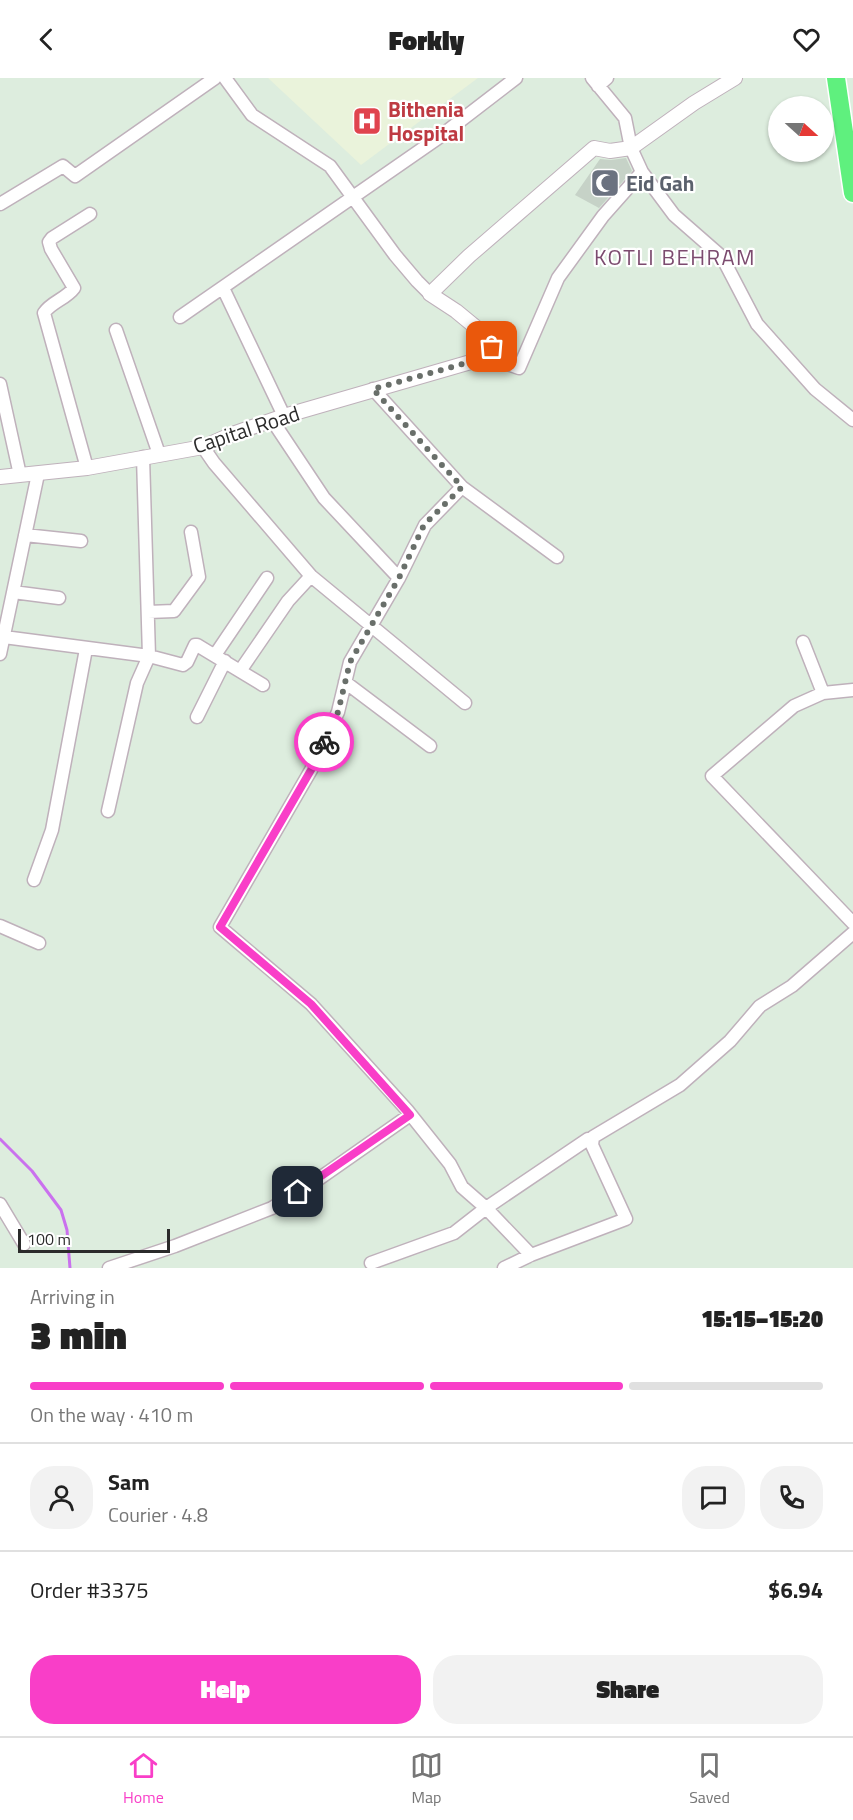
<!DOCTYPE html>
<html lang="en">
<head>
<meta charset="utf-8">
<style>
  :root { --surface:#fff; --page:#f2f2f2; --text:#222; --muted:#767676; --line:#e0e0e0; --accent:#f93ec8 }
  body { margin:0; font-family:"Titillium Web",sans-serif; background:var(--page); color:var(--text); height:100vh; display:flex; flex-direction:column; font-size:22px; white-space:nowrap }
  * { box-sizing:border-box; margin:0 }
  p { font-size:20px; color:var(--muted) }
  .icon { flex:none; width:33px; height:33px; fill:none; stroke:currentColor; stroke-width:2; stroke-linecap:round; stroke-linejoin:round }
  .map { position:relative; height:1190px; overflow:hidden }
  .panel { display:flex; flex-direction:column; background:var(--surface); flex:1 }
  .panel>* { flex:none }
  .needle { width:39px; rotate:111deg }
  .buttons { position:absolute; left:768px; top:18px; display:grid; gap:12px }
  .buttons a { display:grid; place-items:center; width:66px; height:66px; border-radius:50%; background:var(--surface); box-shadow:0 2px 4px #0004; font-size:30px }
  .scale { position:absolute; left:18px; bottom:15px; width:152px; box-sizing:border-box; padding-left:6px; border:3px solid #2b2b2b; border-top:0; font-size:16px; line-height:21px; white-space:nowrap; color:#2b2b2b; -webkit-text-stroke:4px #fff; paint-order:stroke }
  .pin { position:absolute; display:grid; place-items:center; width:51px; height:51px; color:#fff; margin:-26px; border-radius:12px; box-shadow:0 3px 9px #0006 }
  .courier { position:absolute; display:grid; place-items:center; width:60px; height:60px; margin:-30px; border:4px solid #f93ec8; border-radius:50%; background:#fff; color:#222; box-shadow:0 2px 8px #0007 }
  .summary em { font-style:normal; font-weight:800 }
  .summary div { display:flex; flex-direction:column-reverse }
  .summary { display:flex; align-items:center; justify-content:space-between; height:102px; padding:0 30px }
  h1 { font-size:39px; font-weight:800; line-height:45px }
  .bar { display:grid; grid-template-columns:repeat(4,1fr); gap:9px 6px; align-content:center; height:72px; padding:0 30px }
  .bar i { height:8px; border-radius:4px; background:var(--line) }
  .bar .current { background:var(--accent) }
  .bar p { grid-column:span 4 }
  .line { display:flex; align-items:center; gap:15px; padding:0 30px; border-top:2px solid var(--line) }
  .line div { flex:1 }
  .round { display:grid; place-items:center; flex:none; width:63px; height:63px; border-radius:24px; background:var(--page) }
  .action { display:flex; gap:12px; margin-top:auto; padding:12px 30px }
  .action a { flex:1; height:69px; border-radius:24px; background:var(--accent); color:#fff; font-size:24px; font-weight:800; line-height:69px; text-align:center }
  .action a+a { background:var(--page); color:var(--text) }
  header { display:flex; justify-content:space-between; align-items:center; height:78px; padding:0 30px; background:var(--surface); font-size:27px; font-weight:800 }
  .tabs { display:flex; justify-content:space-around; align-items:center; height:84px; border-top:2px solid var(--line); background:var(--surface); font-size:16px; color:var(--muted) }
  .tabs a { display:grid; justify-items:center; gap:3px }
  .tabs .current { color:var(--accent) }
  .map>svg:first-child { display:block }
</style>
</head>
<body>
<header><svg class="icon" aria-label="back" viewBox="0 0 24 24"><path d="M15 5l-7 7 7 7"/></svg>Forkly<svg class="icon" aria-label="heart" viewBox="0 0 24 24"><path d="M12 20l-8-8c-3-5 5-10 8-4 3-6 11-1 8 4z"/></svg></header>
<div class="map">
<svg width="853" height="1190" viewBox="0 0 853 1190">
  <rect width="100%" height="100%" fill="#ddedde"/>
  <path fill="#eaf3db" d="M268,0h210l-117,87z"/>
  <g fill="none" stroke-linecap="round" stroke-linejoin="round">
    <path stroke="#ca71ee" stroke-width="3" d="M0,1061l32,32 29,39 6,20 3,38"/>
  </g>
  <path fill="#c6d2c7" d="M626,80l6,13 -33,37 -24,-13 25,-36 11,1z"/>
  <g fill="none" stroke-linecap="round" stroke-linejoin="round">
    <g stroke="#bfb1bb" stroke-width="15">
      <path id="minor" d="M225,0l27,37 78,51 65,89 22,26 13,13
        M598,8l9,-8
        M642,94l32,43 48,42 35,67 58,65 38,31
        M0,126l63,-38 12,10 140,-98
        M223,210l61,128
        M180,239l258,-179 78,-60
        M116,252l43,124
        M488,279l31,11 39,-90 45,-62 39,-44 -11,-24 -6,-30 -33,-40
        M0,306l20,91
        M373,311l89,98 95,70
        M272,342l52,78 75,80
        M203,369l11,16 97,113 154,127
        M87,390l-43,-155c7,-11 22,-14 30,-25l-23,-39 -2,-7 3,-4 38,-24
        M462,409l-37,38 -26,53 -49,84 -12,50 -27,58 -91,157 91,77 96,106 43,54 12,23 24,21 45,47
        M25,457l56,6
        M13,514l46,6
        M148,534l26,-1 25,-34 -8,-45
        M4,559l145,19 34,9 4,-3 8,-17h2l66,40
        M803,564l20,51
        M0,576l38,-180
        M215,577l52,-77
        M240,593l48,-70 23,-25
        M345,604l85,64
        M853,612l-30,3 -29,13 -82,70 141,147
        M197,639l28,-56
        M108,733l29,-128 12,-27 -6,-199
        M34,802l18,-50 34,-181
        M0,848l39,17
        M0,1126l24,40
        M371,1185l83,-30 32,-25 102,-69
        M109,1190l66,-22 97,-38 38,-23 100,-70
        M504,1190l27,-13 95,-36 -34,-74 1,-8 87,-52 50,-44 30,-35 32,-20 61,-53"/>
    </g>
    <g stroke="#bfb1bb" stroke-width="16">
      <path id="tertiary" d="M0,399l87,-9 116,-21 32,-14 49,-17 204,-59 4,-10 -2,-8 -34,-28 -26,-17 39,-38 125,-108 16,3 21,-3 63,-45 41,-25"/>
    </g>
    <g stroke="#fff" stroke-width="21">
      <path id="primary" d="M836,0l17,115"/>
    </g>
    <use href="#minor" stroke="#fff" stroke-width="12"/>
    <use href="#tertiary" stroke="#fff" stroke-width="14"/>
    <use href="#primary" stroke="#5ff07e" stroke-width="18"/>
  </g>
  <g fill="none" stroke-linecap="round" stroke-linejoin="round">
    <path stroke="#696f6a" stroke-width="6" stroke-dasharray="0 10.8" d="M324,664l14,-30 12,-50 49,-84 25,-53 38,-38 -89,-98 115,-32 4,-10"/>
    <path stroke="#f93ec8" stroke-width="8" d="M298,1114l112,-77 -99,-111 -91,-77 91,-157 13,-28"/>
  </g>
  <defs>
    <g id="hospital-square" transform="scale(1.5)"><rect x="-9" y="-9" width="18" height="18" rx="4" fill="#e0444e" stroke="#fff"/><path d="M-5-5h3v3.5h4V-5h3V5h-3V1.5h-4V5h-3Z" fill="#fff"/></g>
    <g id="mosque-square" transform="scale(1.5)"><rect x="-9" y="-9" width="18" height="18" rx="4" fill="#6b7280" stroke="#fff"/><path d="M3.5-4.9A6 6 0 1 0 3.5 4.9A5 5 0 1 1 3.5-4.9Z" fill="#fff"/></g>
  </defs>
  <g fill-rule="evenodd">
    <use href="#hospital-square" x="367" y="43"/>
    <use href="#mosque-square" x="605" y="105"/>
  </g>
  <g text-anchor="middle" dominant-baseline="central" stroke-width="4.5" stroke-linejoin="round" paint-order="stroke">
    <g font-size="21" font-weight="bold" fill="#be3a42" stroke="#fff" text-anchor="start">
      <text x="388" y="31">Bithenia<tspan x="388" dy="24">Hospital</tspan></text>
    </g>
    <g font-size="21" font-weight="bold" fill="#5b616d" stroke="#fff" text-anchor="start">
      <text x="626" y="105">Eid Gah</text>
    </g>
    <g font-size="21" fill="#2b2b2b" stroke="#fff">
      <text transform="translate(246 351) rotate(-18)">Capital Road</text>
    </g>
    <g font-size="22" letter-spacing="1.5" fill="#7c4b6f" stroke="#fff">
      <text x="675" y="179">KOTLI BEHRAM</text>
    </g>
  </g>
</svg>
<div class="buttons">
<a><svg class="needle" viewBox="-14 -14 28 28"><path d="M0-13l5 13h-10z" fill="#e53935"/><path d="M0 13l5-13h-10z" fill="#767676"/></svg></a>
</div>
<div class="scale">100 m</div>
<div class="pin" style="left:492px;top:269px;background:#ea580c"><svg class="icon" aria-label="bag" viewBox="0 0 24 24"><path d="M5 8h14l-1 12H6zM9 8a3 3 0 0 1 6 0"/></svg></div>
<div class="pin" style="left:298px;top:1114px;background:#1f2937"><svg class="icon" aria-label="home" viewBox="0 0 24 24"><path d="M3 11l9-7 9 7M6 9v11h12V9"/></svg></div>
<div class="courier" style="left:324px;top:664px"><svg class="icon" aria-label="bike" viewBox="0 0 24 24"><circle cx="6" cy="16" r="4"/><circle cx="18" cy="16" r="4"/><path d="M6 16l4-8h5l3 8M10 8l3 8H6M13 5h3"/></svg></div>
</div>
<section class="panel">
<div class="summary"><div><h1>3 min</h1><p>Arriving in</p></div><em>15:15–15:20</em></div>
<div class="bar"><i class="current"></i><i class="current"></i><i class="current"></i><i></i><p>On the way · 410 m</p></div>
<div class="line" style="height:108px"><a class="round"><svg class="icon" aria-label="person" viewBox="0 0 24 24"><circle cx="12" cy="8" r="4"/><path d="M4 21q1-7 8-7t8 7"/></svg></a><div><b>Sam</b><p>Courier · 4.8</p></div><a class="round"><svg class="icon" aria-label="chat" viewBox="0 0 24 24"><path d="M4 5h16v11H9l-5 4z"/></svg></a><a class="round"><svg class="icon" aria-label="phone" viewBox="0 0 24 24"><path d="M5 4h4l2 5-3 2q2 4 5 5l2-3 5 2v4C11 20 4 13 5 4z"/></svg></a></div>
<div class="line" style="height:78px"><div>Order #3375</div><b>$6.94</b></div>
<div class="action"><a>Help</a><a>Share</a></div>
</section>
<nav class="tabs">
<a class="current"><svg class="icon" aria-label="home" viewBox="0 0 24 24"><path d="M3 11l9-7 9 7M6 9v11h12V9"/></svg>Home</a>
<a><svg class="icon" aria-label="map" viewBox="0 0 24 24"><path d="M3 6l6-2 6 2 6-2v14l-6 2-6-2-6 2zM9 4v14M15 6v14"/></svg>Map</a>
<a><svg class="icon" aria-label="saved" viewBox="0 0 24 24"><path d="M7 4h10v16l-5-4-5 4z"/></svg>Saved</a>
</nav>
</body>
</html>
